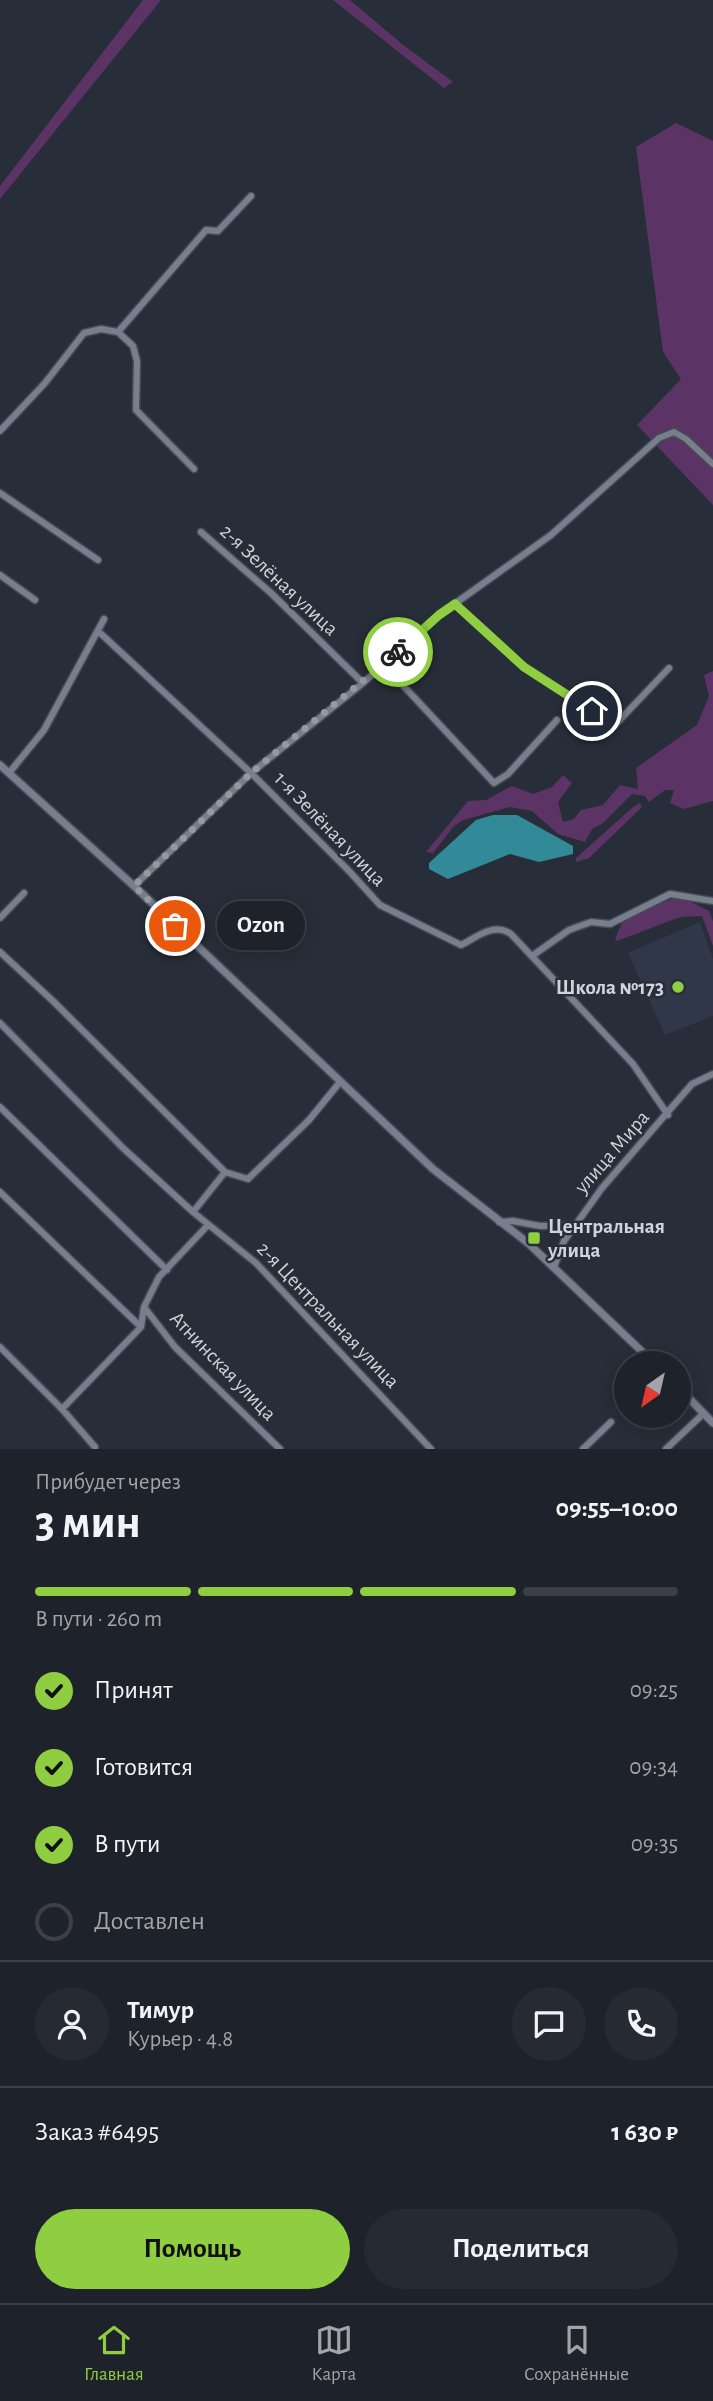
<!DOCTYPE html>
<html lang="ru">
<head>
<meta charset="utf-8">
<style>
  :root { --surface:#1e222b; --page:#262a33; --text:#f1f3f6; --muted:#a1a4a9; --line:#3c3f47; --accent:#8fcd41 }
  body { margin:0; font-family:"Alegreya Sans",sans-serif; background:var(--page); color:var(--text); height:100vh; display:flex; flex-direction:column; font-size:26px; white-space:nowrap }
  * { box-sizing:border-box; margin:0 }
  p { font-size:23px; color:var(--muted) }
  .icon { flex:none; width:38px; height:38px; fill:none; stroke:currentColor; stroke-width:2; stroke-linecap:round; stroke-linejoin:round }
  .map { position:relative; height:1449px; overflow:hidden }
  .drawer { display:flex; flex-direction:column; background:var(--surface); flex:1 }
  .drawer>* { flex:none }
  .needle { width:46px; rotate:214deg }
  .fabs { position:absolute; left:614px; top:1351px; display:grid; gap:14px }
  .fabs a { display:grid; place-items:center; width:77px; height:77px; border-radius:50%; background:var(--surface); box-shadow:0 4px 18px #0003,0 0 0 2px var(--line); font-size:35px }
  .pin { position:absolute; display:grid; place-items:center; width:60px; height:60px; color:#fff; margin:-30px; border:4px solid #fff; border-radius:50%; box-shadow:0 2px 7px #0007 }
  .courier { position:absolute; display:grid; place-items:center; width:70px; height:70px; margin:-35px; border:5px solid #8fcd41; border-radius:50%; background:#fff; color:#222; box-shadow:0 2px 9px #0007 }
  .bubble { position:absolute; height:49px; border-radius:24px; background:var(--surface); box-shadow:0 4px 18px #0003,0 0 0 2px var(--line); font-size:23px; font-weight:600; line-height:49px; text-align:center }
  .headline em { font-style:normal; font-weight:600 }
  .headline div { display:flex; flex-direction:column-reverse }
  .headline { display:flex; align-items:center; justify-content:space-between; height:119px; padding:0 35px }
  h1 { font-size:46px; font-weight:600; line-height:52px }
  .bar { display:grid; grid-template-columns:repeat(4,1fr); gap:10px 7px; align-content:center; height:84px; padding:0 35px }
  .bar i { height:9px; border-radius:5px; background:var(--line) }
  .bar .active { background:var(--accent) }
  .bar p { grid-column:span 4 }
  .line { display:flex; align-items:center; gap:18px; padding:0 35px; border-top:2px solid var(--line) }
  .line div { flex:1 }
  .round { display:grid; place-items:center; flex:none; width:74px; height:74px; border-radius:37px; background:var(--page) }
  ol { padding:0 35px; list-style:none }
  li { display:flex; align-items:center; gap:21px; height:77px }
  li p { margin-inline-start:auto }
  li .icon { padding:7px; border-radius:50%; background:var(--accent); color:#111; stroke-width:4 }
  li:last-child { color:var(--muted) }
  li i { width:38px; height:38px; border:4px solid var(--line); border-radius:50% }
  .button { display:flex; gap:14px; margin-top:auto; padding:14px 35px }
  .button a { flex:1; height:80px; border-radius:42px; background:var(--accent); color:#111; font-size:28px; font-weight:600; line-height:80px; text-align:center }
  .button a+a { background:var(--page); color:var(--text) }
  .dock { display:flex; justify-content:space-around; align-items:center; height:98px; border-top:2px solid var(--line); background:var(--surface); font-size:19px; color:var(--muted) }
  .dock a { display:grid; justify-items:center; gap:4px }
  .dock .active { color:var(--accent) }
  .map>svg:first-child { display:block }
</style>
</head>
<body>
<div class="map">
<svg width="713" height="1449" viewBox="0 0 713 1449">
  <rect width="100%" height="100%" fill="#282e39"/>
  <path fill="#2f3749" d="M700,922l13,37v57l-48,19 -37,-82z"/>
  <path fill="#5b3364" d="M143,0h18l-161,199v-13z
    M333,0h17l52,44 51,38 -9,6z
    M676,123l37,18v364l-76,-80 44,-46 -18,-27 -27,-205z
    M713,671v130l-29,8 -14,-6 4,-13h-9l-16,12 -4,-6 -13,-2 -30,30 -10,5 -7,13 -27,-8 -26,-23 -22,-4 -47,13 -9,6 -21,27 -7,-1 42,-51 18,-1 26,-14 21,8 19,-7 11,-12 9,8 -14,19 5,20 11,-3 7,-9 22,-5 17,-20 18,4 -2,-21 61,-43 12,-29 -5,-21z
    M640,803l2,4 -53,51 -13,4v-4l57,-51z
    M679,896l30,15 4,10v25l-11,-30 -22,1 -63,24 -2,-2 9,-21z"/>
  <path fill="#328a99" d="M493,815h24l56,31v8l-34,8 -29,-8 -62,25 -19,-10v-6l47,-43z"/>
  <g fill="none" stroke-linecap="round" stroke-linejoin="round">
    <g stroke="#464b54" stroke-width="9">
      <path id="minor" d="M118,332l15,14 4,15 -1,49 58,59
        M0,431l45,-48 39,-50 17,-4 17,3 88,-102 12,1 33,-35
        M0,493l98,67
        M201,532l70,61 92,90
        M0,575l35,25
        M455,604l69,63 91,58 54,-57
        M98,631l153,142 98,98 31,34 81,40c16,-8 33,-23 50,-11l122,130 35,51
        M384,665l110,118 14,-9 49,-54
        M9,773l35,-43 60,-111
        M134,886l117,-113 112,-90 76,-68 112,-80 108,-97 15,-6 12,7 27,25
        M0,918l24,-25
        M0,952l53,49 172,171 23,7 61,-59 31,-38
        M532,956l37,-26 22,-8 19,2 60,-30 43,7
        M0,1023l123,125 70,64 63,51 175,186
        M0,1107l167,163
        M0,1192l141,135
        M193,1212l32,-40
        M499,1222l14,-1 27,5 34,-1
        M554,1267l10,-26 38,-53 90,-104 21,-10
        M144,1307l31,40 105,102
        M0,1347l62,62 33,38
        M62,1409l79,-82 3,-20 15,-30 49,-52
        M583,1449l28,-27
        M666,1449l38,-36"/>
    </g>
    <g stroke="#464b54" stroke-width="10">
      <path id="tertiary" d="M0,765l134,121 299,283 95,74 126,120
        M679,1388l34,35"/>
    </g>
    <use href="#minor" stroke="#777e8c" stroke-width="6"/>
    <use href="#tertiary" stroke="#777e8c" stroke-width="7"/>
  </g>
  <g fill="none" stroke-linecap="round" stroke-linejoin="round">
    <path stroke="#9599a2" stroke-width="7" stroke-dasharray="0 12.6" d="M175,926l-41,-40 117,-113 147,-121"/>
    <path stroke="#8fcd41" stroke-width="9" d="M398,652l41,-37 16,-11 69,63 68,44"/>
  </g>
  <g fill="#8fcd41" stroke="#282e39" stroke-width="2.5">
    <circle cx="678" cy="987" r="7"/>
    <rect x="527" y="1231" width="14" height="14" rx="3.5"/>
  </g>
  <g text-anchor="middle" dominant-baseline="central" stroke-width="5" stroke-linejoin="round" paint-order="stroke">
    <g font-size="21" fill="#cfd3db" stroke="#282e39">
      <text transform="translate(279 580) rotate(43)">2-я Зелёная улица</text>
      <text transform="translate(330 829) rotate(46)">1-я Зелёная улица</text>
      <text transform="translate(612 1152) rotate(-49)">улица Мира</text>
      <text transform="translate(328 1315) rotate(46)">2-я Центральная улица</text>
      <text transform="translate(223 1366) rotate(46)">Атнинская улица</text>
    </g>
    <g font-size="21" font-weight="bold" fill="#cfd3db" stroke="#282e39" text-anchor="end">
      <text x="664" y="987">Школа №173</text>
      <text x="548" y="1226" text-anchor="start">Центральная<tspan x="548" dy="24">улица</tspan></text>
    </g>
  </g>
</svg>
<div class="fabs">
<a><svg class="needle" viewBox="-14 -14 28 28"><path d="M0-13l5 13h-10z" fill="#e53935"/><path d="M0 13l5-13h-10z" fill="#a1a4a9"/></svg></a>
</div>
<div class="pin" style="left:175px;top:926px;background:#ea580c"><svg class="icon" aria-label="bag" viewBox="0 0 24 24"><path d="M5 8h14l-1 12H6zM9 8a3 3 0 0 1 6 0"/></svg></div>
<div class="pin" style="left:592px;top:711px;background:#1f2937"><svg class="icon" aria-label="home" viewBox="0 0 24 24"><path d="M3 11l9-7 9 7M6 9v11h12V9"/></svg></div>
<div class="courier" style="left:398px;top:652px"><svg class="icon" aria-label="bike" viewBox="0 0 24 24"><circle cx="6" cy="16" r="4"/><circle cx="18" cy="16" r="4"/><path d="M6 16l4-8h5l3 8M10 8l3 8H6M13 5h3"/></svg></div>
<div class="bubble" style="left:217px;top:901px;width:88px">Ozon</div>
</div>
<section class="drawer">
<div class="headline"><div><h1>3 мин</h1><p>Прибудет через</p></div><em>09:55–10:00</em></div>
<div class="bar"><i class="active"></i><i class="active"></i><i class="active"></i><i></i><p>В пути · 260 m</p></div>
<ol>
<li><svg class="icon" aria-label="check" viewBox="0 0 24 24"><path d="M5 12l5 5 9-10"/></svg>Принят<p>09:25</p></li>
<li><svg class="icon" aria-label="check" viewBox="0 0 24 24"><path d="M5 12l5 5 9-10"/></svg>Готовится<p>09:34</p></li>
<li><svg class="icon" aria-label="check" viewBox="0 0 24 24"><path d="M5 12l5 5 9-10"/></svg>В пути<p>09:35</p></li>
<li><i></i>Доставлен</li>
</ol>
<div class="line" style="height:126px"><a class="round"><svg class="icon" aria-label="person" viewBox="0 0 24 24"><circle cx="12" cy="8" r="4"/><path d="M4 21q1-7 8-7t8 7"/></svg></a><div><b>Тимур</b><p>Курьер · 4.8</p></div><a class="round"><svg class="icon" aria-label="chat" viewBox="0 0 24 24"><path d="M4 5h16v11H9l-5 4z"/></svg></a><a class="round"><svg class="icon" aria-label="phone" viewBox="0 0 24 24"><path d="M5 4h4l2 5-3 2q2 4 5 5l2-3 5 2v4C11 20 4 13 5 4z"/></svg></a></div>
<div class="line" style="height:91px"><div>Заказ #6495</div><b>1 630 ₽</b></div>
<div class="button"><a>Помощь</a><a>Поделиться</a></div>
</section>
<nav class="dock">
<a class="active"><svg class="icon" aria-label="home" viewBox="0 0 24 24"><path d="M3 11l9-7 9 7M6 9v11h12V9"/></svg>Главная</a>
<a><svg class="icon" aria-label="map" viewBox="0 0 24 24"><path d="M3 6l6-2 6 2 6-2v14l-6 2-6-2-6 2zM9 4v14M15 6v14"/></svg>Карта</a>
<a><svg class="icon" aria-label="saved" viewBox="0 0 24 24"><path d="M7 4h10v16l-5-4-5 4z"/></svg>Сохранённые</a>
</nav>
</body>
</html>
